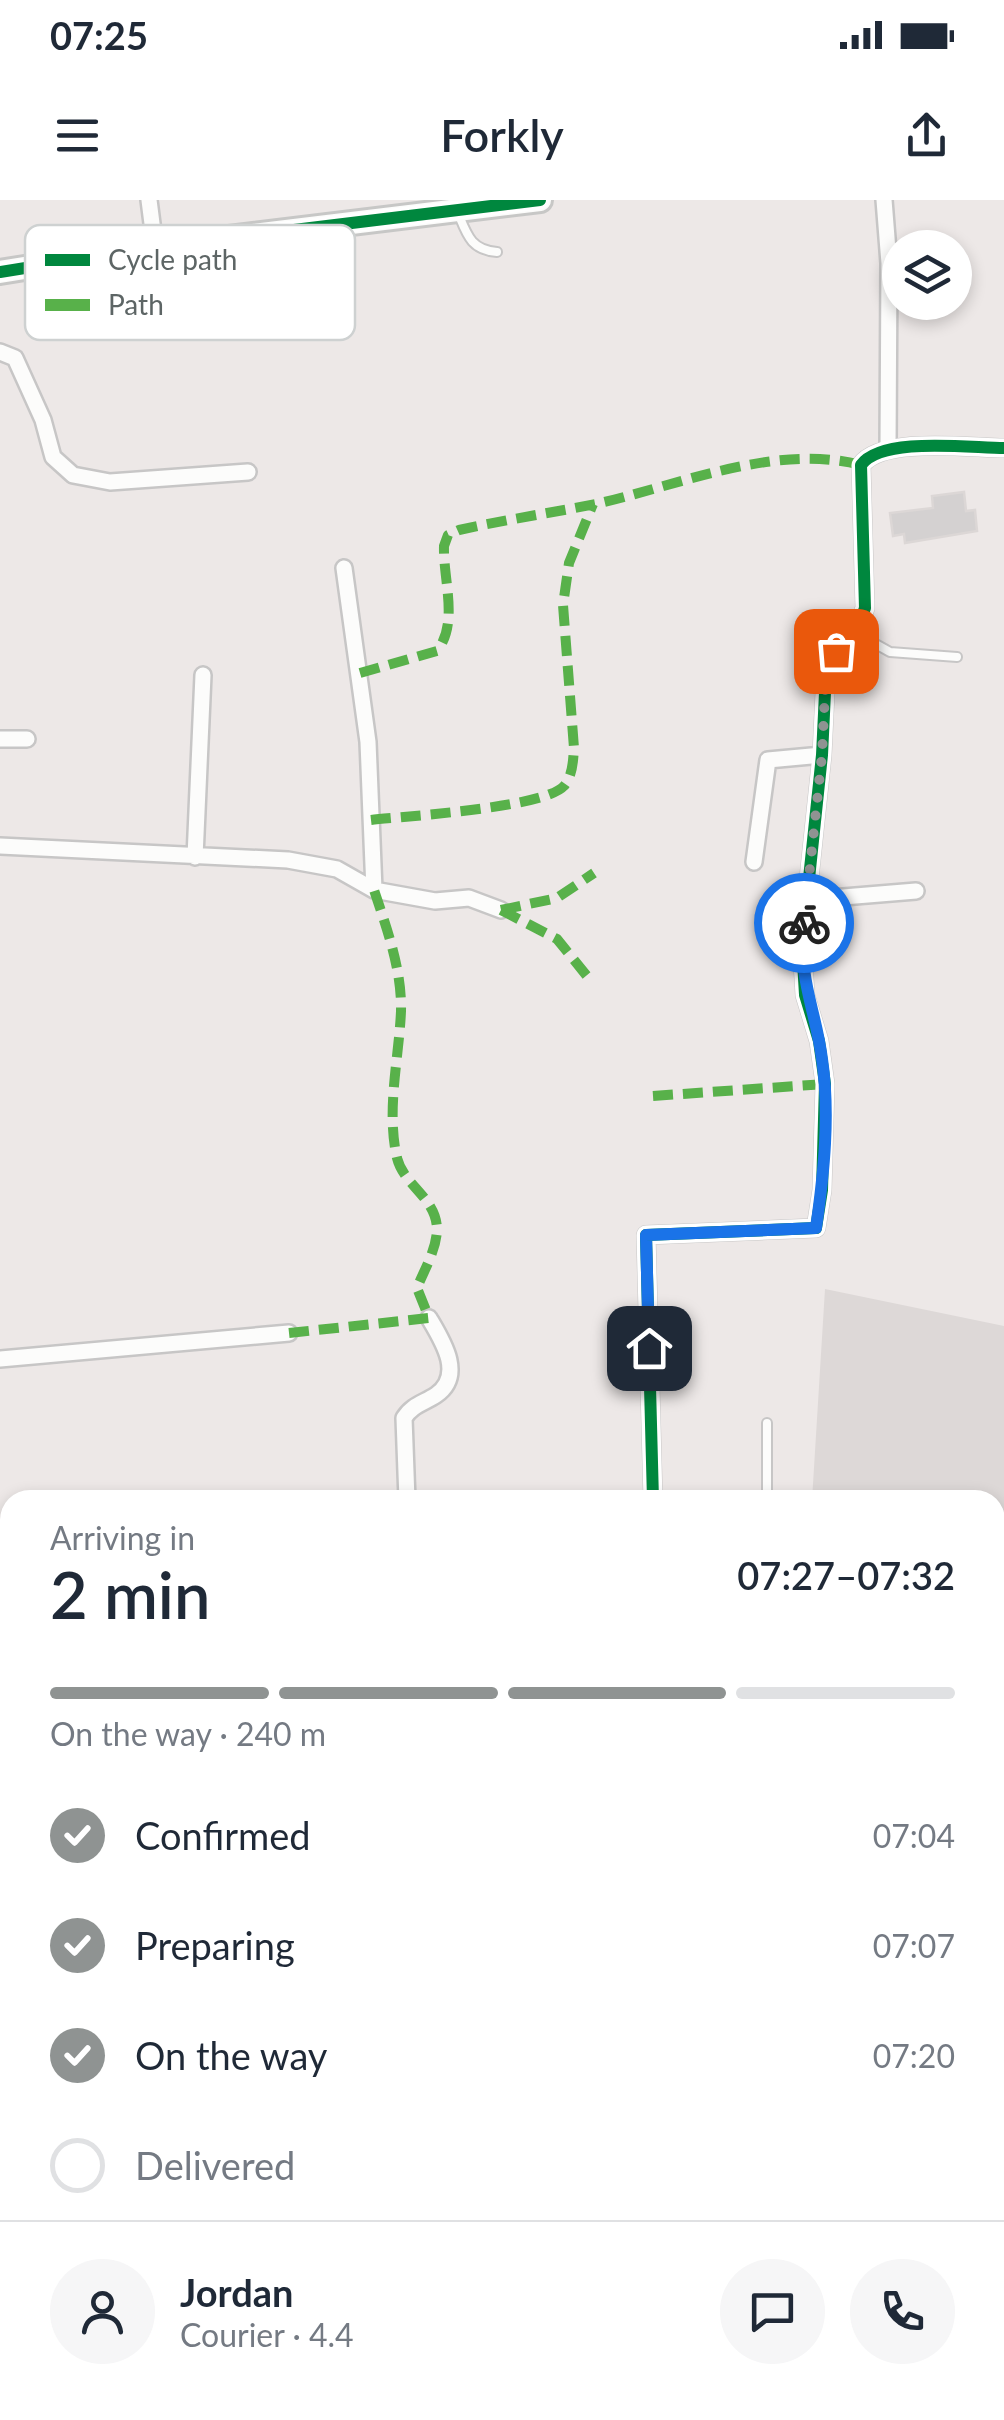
<!DOCTYPE html>
<html lang="en">
<head>
<meta charset="utf-8">
<style>
  :root { --surface:#fff; --page:#f6f6f7; --text:#1f2937; --muted:#747a83; --line:#e0e1e3; --accent:#8f9392 }
  body { margin:0; font-family:Lato,sans-serif; background:var(--page); color:var(--text); height:100vh; display:flex; flex-direction:column; font-size:38px; white-space:nowrap }
  * { box-sizing:border-box; margin:0 }
  p { font-size:32px; color:var(--muted) }
  .icon { flex:none; width:55px; height:55px; fill:none; stroke:currentColor; stroke-width:2; stroke-linecap:round; stroke-linejoin:round }
  .map { position:relative; flex:1; overflow:hidden }
  .drawer { position:absolute; left:0px; top:1290px; width:1005px; height:930px; display:flex; flex-direction:column; background:var(--surface); border-radius:30px 30px 0 0; box-shadow:0 5px 15px #0003 }
  .drawer>* { flex:none }
  .controls { position:absolute; left:882px; top:30px; display:grid; gap:20px }
  .controls a { display:grid; place-items:center; width:90px; height:90px; border-radius:50%; background:var(--surface); box-shadow:0 5px 15px #0003; font-size:50px }
  .pin { position:absolute; display:grid; place-items:center; width:85px; height:85px; color:#fff; margin:-42px; border-radius:20px; box-shadow:0 5px 15px #0006 }
  .courier { position:absolute; display:grid; place-items:center; width:100px; height:100px; margin:-50px; border:8px solid #1a73e8; border-radius:50%; background:#fff; color:#222; box-shadow:0 2px 12px #0007 }
  .headline em { font-style:normal; font-weight:600 }
  .headline div { display:flex; flex-direction:column-reverse }
  .headline { display:flex; align-items:center; justify-content:space-between; height:170px; padding:0 50px }
  h1 { font-size:65px; font-weight:600; line-height:75px }
  .bar { display:grid; grid-template-columns:repeat(4,1fr); gap:15px 10px; align-content:center; height:120px; padding:0 50px }
  .bar i { height:12px; border-radius:8px; background:var(--line) }
  .bar .active { background:var(--accent) }
  .bar p { grid-column:span 4 }
  .line { display:flex; align-items:center; gap:25px; padding:0 50px; border-top:2px solid var(--line) }
  .line div { flex:1 }
  .round { display:grid; place-items:center; flex:none; width:105px; height:105px; border-radius:52px; background:var(--page) }
  ol { padding:0 50px; list-style:none }
  li { display:flex; align-items:center; gap:30px; height:110px }
  li p { margin-inline-start:auto }
  li .icon { padding:10px; border-radius:50%; background:var(--accent); color:#fff; stroke-width:4 }
  li:last-child { color:var(--muted) }
  li i { width:55px; height:55px; border:5px solid var(--line); border-radius:50% }
  .status { display:flex; justify-content:space-between; align-items:center; height:70px; padding:0 50px; background:var(--surface); direction:ltr }
  .status svg { height:28px; fill:currentColor }
  header { display:flex; justify-content:space-between; align-items:center; height:130px; padding:0 50px; background:var(--surface); font-size:45px; font-weight:600 }
  .map>svg:first-child { display:block }
</style>
</head>
<body>
<div class="status"><b>07:25</b><svg viewBox="0 0 49 12"><path d="M0 12V9h3v3zM5 12V6h3v6zM10 12V3h3v9zM15 12V0h3v12zM26 1h20v11H26zM47 4h2v5h-2z"/></svg></div>
<header><svg class="icon" aria-label="menu" viewBox="0 0 24 24"><path d="M4 6h16M4 12h16M4 18h16"/></svg>Forkly<svg class="icon" aria-label="share" viewBox="0 0 24 24"><path d="M12 15V3M7 8l5-5 5 5M5 13v7h14v-7"/></svg></header>
<div class="map">
<svg width="1004" height="2220" viewBox="0 0 1004 2220">
  <rect width="100%" height="100%" fill="#ede8e7"/>
  <path fill="#ddd8d7" d="M825,1089l179,37v573l-9,7v-406h-183z"/>
  <path fill="#d4d1d1" stroke="#dcd7d6" stroke-width="2.5" d="M964,292l2,19 9,-1 2,21 -72,12 -1,-9 -11,2 -3,-23 43,-5 -1,-12z"/>
  <g fill="none" stroke-linecap="round" stroke-linejoin="round">
    <g stroke="#c7c6c6" stroke-width="12">
      <path id="lane" d="M458,13c9,22 13,37 39,39
        M856,433l34,19 67,5
        M767,1300v-77
        M995,1574l9,-2
        M0,1789l10,-1
        M0,1896l10,1"/>
    </g>
    <g stroke="#c7c6c6" stroke-width="20">
      <path id="street" d="M149,0l6,47
        M884,0l5,63 -1,186
        M0,152l15,6 28,62 10,37 20,18 37,7 138,-10
        M344,368l24,174 6,148
        M0,539h27
        M0,646l288,14 49,9 37,21 61,11 34,-3 32,12
        M195,657l8,-182
        M754,662l14,-102 54,-5
        M807,700l109,-9
        M0,1159l289,-26
        M407,1300l-3,-82c8,-13 20,-15 32,-23 29,-20 6,-55 -7,-77
        M653,1300l-7,-265 170,-7 6,-38 3,-106 -6,-43 -14,-46 -3,-50 20,-190 4,-83 10,-21 20,-18 9,-25 -4,-143c21,-29 109,-17 143,-17"/>
    </g>
    <g stroke="#c7c7c6" stroke-width="28">
      <path id="secondary" d="M0,72l155,-25 385,-47
        M995,1729l9,-6
        M331,2220l13,-10"/>
    </g>
    <path stroke="#c9ccc9" stroke-width="2.5" stroke-dasharray="10 5" stroke-linecap="butt" d="M995,2059h9"/>
    <use href="#lane" stroke="#fcfcfb" stroke-width="8"/>
    <use href="#street" stroke="#fcfcfb" stroke-width="15"/>
    <use href="#secondary" stroke="#fcfcfb" stroke-width="22"/>
    <path stroke="#58b14a" stroke-width="10" stroke-dasharray="20 10" stroke-linecap="butt" d="M360,473l77,-22c22,-28 6,-71 7,-105l4,-11 11,-5c45,-10 91,-17 137,-26 84,-19 179,-61 265,-39
      M371,620c35,-4 173,-12 193,-34 9,-11 9,-25 10,-38l-11,-143 6,-42 24,-59
      M501,710l56,29 34,42
      M501,710l56,-12 37,-25
      M653,896l172,-12
      M289,1133l140,-15 -12,-30c7,-18 19,-37 20,-58 0,-32 -33,-44 -40,-72 -11,-48 2,-100 4,-147 1,-41 -14,-82 -27,-121
      M0,1470l10,1
      M404,2210l4,10
      M622,2220l14,-10
      M739,2220l3,-7 38,-2"/>
    <g stroke="#fff" stroke-width="19">
      <path id="cycleway" d="M0,72l155,-25 385,-47
        M653,1300l-7,-265 170,-7 6,-38 3,-106 -6,-43 -14,-46 -3,-50 20,-190 4,-83 10,-21 20,-18 9,-25 -4,-143c21,-29 109,-17 143,-17"/>
    </g>
    <use href="#cycleway" stroke="#00873e" stroke-width="12"/>
  </g>
  <g fill="none" stroke-linecap="round" stroke-linejoin="round">
    <path stroke="#8f9392" stroke-width="10" stroke-dasharray="0 18" d="M804,723l18,-168 4,-83 10,-21"/>
    <path stroke="#1a73e8" stroke-width="12" d="M649,1148l-3,-113 170,-7c8,-55 14,-114 6,-169 -7,-53 -24,-78 -18,-136"/>
  </g>
  <rect x="25" y="25" width="330" height="115" rx="15" fill="#fff" stroke="#ced1d1" stroke-width="2.5"/>
  <rect x="45" y="54" width="45" height="12" fill="#00873e"/>
  <rect x="45" y="99" width="45" height="12" fill="#58b14a"/>
  <g font-size="28" fill="#5d6565">
    <text x="108" y="70">Cycle path</text>
    <text x="108" y="115">Path</text>
  </g>
</svg>
<div class="controls">
<a><svg class="icon" aria-label="layers" viewBox="0 0 24 24"><path d="M12 4l9 5-9 5-9-5zM3 14l9 5 9-5"/></svg></a>
</div>
<div class="pin" style="left:836px;top:451px;background:#ea580c"><svg class="icon" aria-label="bag" viewBox="0 0 24 24"><path d="M5 8h14l-1 12H6zM9 8a3 3 0 0 1 6 0"/></svg></div>
<div class="pin" style="left:649px;top:1148px;background:#1f2937"><svg class="icon" aria-label="home" viewBox="0 0 24 24"><path d="M3 11l9-7 9 7M6 9v11h12V9"/></svg></div>
<div class="courier" style="left:804px;top:723px"><svg class="icon" aria-label="bike" viewBox="0 0 24 24"><circle cx="6" cy="16" r="4"/><circle cx="18" cy="16" r="4"/><path d="M6 16l4-8h5l3 8M10 8l3 8H6M13 5h3"/></svg></div>
<section class="drawer">
<div class="headline"><div><h1>2 min</h1><p>Arriving in</p></div><em>07:27–07:32</em></div>
<div class="bar"><i class="active"></i><i class="active"></i><i class="active"></i><i></i><p>On the way · 240 m</p></div>
<ol>
<li><svg class="icon" aria-label="check" viewBox="0 0 24 24"><path d="M5 12l5 5 9-10"/></svg>Confirmed<p>07:04</p></li>
<li><svg class="icon" aria-label="check" viewBox="0 0 24 24"><path d="M5 12l5 5 9-10"/></svg>Preparing<p>07:07</p></li>
<li><svg class="icon" aria-label="check" viewBox="0 0 24 24"><path d="M5 12l5 5 9-10"/></svg>On the way<p>07:20</p></li>
<li><i></i>Delivered</li>
</ol>
<div class="line" style="height:180px"><a class="round"><svg class="icon" aria-label="person" viewBox="0 0 24 24"><circle cx="12" cy="8" r="4"/><path d="M4 21q1-7 8-7t8 7"/></svg></a><div><b>Jordan</b><p>Courier · 4.4</p></div><a class="round"><svg class="icon" aria-label="chat" viewBox="0 0 24 24"><path d="M4 5h16v11H9l-5 4z"/></svg></a><a class="round"><svg class="icon" aria-label="phone" viewBox="0 0 24 24"><path d="M5 4h4l2 5-3 2q2 4 5 5l2-3 5 2v4C11 20 4 13 5 4z"/></svg></a></div>
</section>
</div>
</body>
</html>
